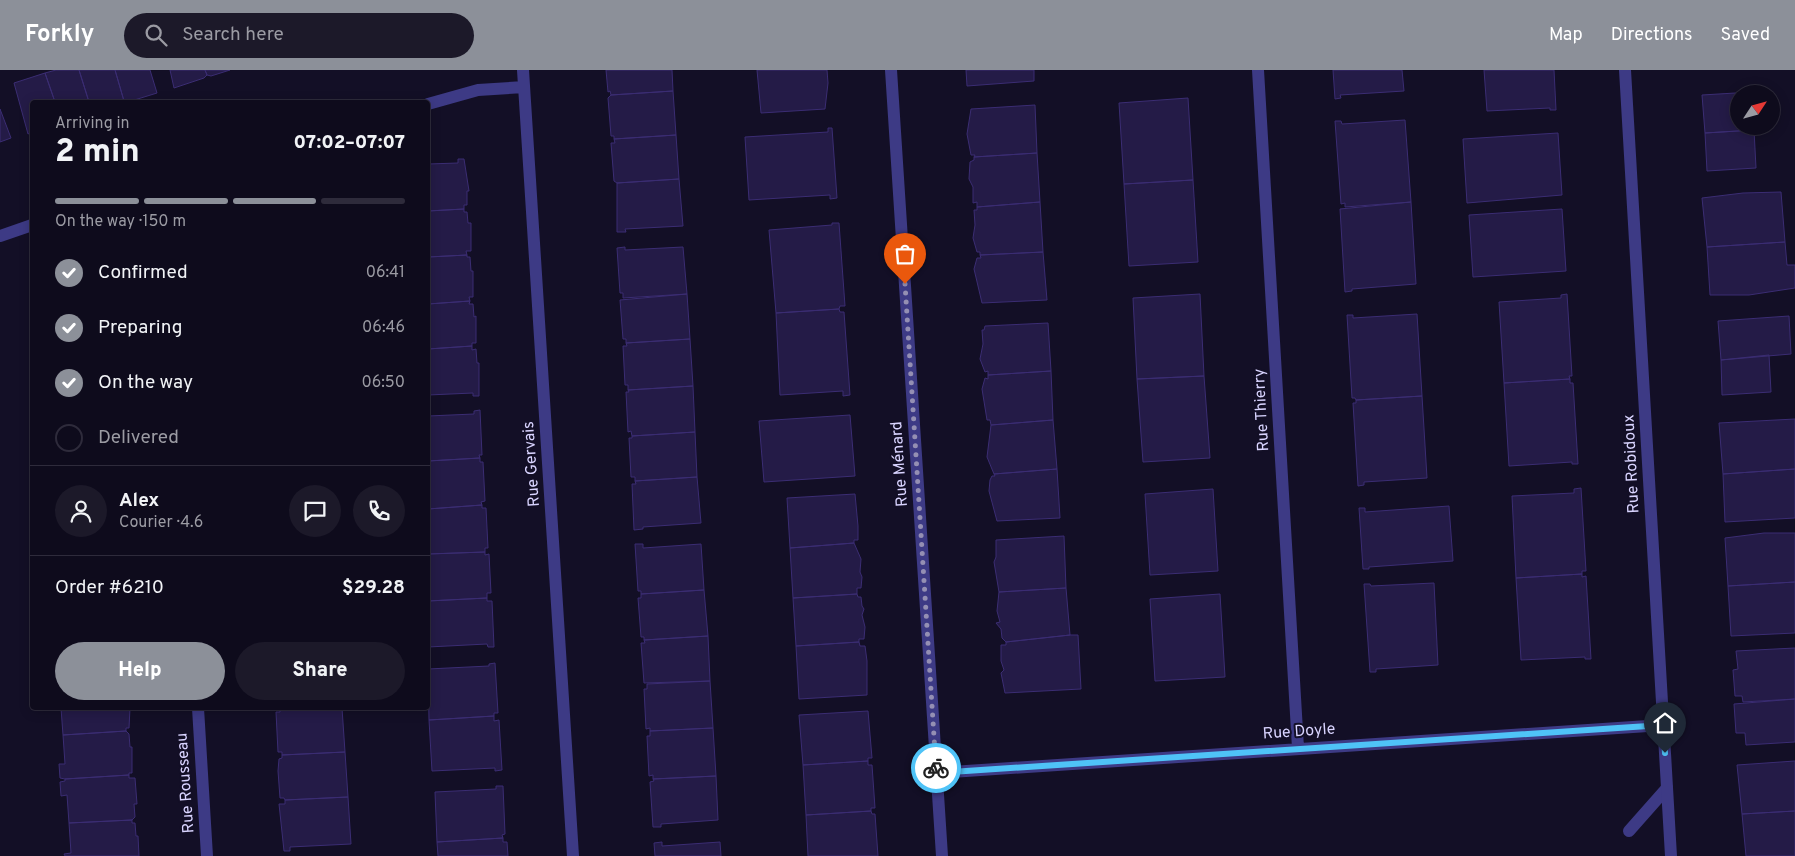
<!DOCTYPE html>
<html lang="en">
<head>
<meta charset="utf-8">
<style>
  :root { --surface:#0e0b1c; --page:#1c1929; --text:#f1f3f6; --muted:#9b9ba3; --line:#2e2b3b; --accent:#8c9099 }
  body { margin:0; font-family:Overpass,sans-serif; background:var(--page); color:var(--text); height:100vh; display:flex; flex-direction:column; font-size:19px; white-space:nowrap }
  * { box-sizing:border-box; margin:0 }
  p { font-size:16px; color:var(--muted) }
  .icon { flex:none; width:28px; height:28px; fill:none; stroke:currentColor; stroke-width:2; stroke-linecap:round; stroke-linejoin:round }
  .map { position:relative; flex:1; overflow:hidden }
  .panel { position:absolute; left:30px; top:30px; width:400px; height:610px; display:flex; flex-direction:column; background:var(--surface); border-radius:5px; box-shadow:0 2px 12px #0003,0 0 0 1px var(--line) }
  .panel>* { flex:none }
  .needle { width:32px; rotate:54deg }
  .controls { position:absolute; left:1730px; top:15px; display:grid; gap:10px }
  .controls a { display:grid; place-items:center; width:50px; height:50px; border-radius:50%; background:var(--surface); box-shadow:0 2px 12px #0003,0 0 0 1px var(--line); font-size:25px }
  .pin { position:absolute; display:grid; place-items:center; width:42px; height:42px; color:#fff; margin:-51px -21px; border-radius:50% 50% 50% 0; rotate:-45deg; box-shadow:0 0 5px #0007 }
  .pin .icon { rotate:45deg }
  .courier { position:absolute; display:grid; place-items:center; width:50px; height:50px; margin:-25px; border:4px solid #4fc3f7; border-radius:50%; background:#fff; color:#222; box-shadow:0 1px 6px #0007 }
  .summary em { font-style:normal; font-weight:800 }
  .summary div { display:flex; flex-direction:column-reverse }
  .summary { display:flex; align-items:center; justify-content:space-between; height:85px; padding:0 25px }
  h1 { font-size:32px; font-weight:800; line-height:38px }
  .bar { display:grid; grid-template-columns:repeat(4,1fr); gap:8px 5px; align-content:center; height:60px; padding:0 25px }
  .bar i { height:6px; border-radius:4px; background:var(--line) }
  .bar .selected { background:var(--accent) }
  .bar p { grid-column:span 4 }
  .line { display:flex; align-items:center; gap:12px; padding:0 25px; border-top:1px solid var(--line) }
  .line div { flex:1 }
  .round { display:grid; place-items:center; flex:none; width:52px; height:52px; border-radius:26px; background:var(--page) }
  ol { padding:0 25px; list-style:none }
  li { display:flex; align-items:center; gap:15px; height:55px }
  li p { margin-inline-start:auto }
  li .icon { padding:5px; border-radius:50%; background:var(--accent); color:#fff; stroke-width:4 }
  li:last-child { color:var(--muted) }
  li i { width:28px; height:28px; border:2px solid var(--line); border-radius:50% }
  .action { display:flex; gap:10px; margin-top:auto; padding:10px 25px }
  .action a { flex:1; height:58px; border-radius:30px; background:var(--accent); color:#fff; font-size:20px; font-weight:800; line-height:58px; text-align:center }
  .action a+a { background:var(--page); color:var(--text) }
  header { display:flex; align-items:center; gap:30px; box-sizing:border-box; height:70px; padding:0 25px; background:var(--accent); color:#fff }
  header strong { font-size:24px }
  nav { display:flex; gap:28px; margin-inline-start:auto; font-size:18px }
  .search { width:350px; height:45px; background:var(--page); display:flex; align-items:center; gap:12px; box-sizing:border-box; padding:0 18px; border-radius:28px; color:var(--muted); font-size:19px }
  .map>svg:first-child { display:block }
</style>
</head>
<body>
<header>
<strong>Forkly</strong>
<div class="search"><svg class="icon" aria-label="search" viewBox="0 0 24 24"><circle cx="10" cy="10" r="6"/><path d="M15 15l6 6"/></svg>Search here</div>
<nav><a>Map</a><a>Directions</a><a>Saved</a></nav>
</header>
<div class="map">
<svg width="1795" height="786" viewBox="0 0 1795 786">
  <rect width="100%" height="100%" fill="#130f26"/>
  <path fill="#241b47" stroke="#3b2d73" d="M56,0h23l10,32h-34l-10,-29z
    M79,0h36l9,31 -35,1z
    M115,0h35l7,23 -29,9 -4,-1z
    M170,0h35l2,5 -3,3 -30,10z
    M205,0h25l-19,6 -4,-1z
    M606,0h66l1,21 -62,4 -1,-4 -2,1z
    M757,0h70l1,13 -3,26 -64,4z
    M966,0h68v11l-67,5z
    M1333,0h69l2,21 -64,4 1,3 -6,1z
    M1484,0h70l2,40h-6v-2l-63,3z
    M45,3l10,29h-23v30l-4,2 -14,-51z
    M673,21l3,44 -62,4v-3h-3l-3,-38 3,-3z
    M1752,22v2h-13v32h28l-13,1v3l-49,3 -3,-38z
    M1188,28l5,82 -69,4 -5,-81z
    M1035,35l2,48 -63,4 1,-2h-4l-4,-21 4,-25z
    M0,39l11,29 -11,4z
    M1405,50l6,82 -66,5v-4l-4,1 -6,-83h6l1,3z
    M828,58h4l5,70 -7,1v-4l-81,5 -4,-63 83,-5z
    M1754,60l2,38 -49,3 -2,-38z
    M1558,63l4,62 -95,8 -4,-64z
    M676,65l3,44 -62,4 -3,-2 -3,-38h4l-1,-4z
    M1037,83l3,49 -63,5v-5l-4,1v-16l-4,-8 1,-17 4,-2v-3z
    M458,89h6l5,32h-2v14h-3v4l-36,2v-47l30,-1z
    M679,109l4,47 -58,3 1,3h-9v-49z
    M1193,110l5,82 -69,4 -5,-82z
    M1781,122l4,50 -78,5 -5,-49 41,-5z
    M1040,132l3,50 -63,3v-3h-3l-4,-14 2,-13 -1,-15h3v-3z
    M1411,132l5,82 -64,5v2l-7,1 -5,-83z
    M464,139v3h3l1,11h3v28h-5l1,4 -39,2v-46z
    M1562,139l4,62 -93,6 -4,-62z
    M832,153h7l6,83h-5l-1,3 -63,4 -7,-83 63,-5z
    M1785,172l2,23h8v23l-46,7h-39l-3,-48z
    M625,177v3l58,-3 4,47 -64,4v-5h-3l-3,-45z
    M1043,182l4,48 -65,3 -8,-34 3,-11h4l-1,-3z
    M467,185v2h3l1,14h2v26h-4l1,4 -42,3v-47z
    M687,224l3,45 -64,4v-4h-3l-3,-39z
    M1200,224l4,82 -67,3 -4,-81z
    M1567,224l5,82h-3l1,3 -66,4 -5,-81 62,-4v-3z
    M470,231l-1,3h4l1,13 2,-1v27h-4v3l-44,3v-45z
    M839,239l1,3h4l6,83 -7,1v-5l-63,4 -4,-82z
    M1417,244l5,82 -66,4 -1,-2h-3l-5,-83h6v3z
    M1789,246l2,38 -70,6 -3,-39z
    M1048,253l3,48 -63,4v-4l-3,1 -5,-13 3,-15 -1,-14h2l1,-4z
    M690,269l3,47 -65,4v-5h-3l-2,-39h4l-1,-3z
    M472,276v4l4,-1 1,14h2v33h-6v-3l-45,2v-46z
    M1769,285l2,37 -49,3 -1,-35z
    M1051,301l2,49 -62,5 -1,-5h-3l-5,-31 3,-11 3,1v-4z
    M1204,306l6,82 -67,4 -6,-83z
    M1570,309v4h3l5,81h-6v-2l-63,4 -5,-83z
    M693,316l2,46 -63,4 -1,-5 -3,1 -2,-40h3l-1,-2z
    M1422,326l5,82 -63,4v3l-6,1 -5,-83h3v-3z
    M480,340l2,45h-3l1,3 -52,3v-45l46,-2v-3z
    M850,345l5,61 -91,6 -5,-61z
    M1795,349v50l-72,5 -4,-51z
    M1053,350l4,49 -63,5 -7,-17 4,-32z
    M695,362l2,45 -62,4v-4h-4l-2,-39h3v-2z
    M480,388v4h3l2,39 -4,1 1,3 -54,4v-48z
    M1057,399l3,49 -63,3 -8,-30 1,-11 2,-4h3l-1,-2z
    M1795,399v49l-70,4 -2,-48z
    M697,407l4,46 -58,4v2l-9,1 -2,-46h4l-1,-3z
    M1581,418l5,83h-4v3l-66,4 -4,-82 62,-3v-4z
    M1213,419l5,82 -68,4 -5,-81z
    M855,424l3,32v14h-4v3l-64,5 -3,-50z
    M482,435v3h4l2,40h-3v4l-57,2v-45z
    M1449,436l4,55 -84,6v2h-6l-4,-61h6v4z
    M1764,463h31v49l-67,4 -3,-48z
    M1064,466l2,52 -67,4 -5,-30 2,-5v-17z
    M854,473l7,16 -1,13 2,5 -1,11h-4v6l-64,4 -3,-50z
    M635,474h8v4l58,-4 3,46 -63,4v-3h-3z
    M485,482v3l4,-1 2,39h-4v5l-59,3v-47z
    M1582,504v3l4,-1 5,83h-6v-2l-64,3 -5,-82z
    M1795,512v51l-64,3 -3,-50z
    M1434,513l4,82 -62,4v3h-6l-6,-88h6l1,2z
    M1066,518l4,47 -64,7 -4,-4 -1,-9 -5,-6 4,-1 -3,-11 2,-19z
    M704,520l4,46 -64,4v-3h-3l-3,-39h3v-4z
    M857,524l1,3h3l1,9 2,3 -2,6 3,12 -1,12h-5v3l-63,4 -3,-48z
    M1220,524l5,83 -70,4 -5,-82z
    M487,528v3h5l2,46h-6l-1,-3 -59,3v-46z
    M1070,565h8l3,54 -76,4 -4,-20 3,-3 -3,-9v-16h5v-3z
    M708,566l2,45 -66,2 -3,-40h4l-1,-3z
    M859,572l1,4h5l2,15v34l-68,4 -3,-53z
    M1795,578v51l-52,3 -1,-6h-7l-2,-26 5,-1 -2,-18z
    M495,593l3,50h-4v3l-65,4 -1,-51 61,-3v-2z
    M710,611l3,47 -63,3v-3l-4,1 -2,-40h3v-5z
    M1795,629v43l-49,3 -1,-12h-9l-2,-29z
    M61,638h69l-1,20h-3v3l-63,4z
    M314,638h28l3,44 -63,3v-3h-4l-2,-40h4v-3z
    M868,641l4,47h-4v3l-65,4 -4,-50z
    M494,646v5l5,-1 3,50 -7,1v-3l-63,3 -3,-51z
    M713,658l3,48 -63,3v-4l-4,1 -2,-40h3v-5z
    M126,661l3,3 1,13h2v26h-3v2l-64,4 -5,-1 -1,-14h6l-2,-29z
    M345,682l3,45 -63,3 -1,-2h-4l-2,-27 1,-12 3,-1v-3z
    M868,691v4h4l3,43h-4v3l-65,4 -3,-50z
    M1795,691v50l-53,3 -5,-49z
    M129,705v3h6l2,26h-3l1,13 -3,3 -63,3 -2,-28 -6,1 -1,-14 5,-1v-2z
    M716,706l2,44 -57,4v3h-8l-3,-45 4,-1 -1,-2z
    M496,716h7l2,48 -3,1 1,3 -66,4 -2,-50 61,-3z
    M348,727l3,47 -61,3v4h-6l-5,-47h6v-4z
    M871,741l1,3h3l3,42h-70l-2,-41z
    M1795,741v45h-49l-4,-42z
    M132,750v3h3l1,13h2l1,20h-74l-1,-2 7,-1 -2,-30z
    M503,768v4h4l1,14h-70l-1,-14z
    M662,772v4l58,-4 1,14h-66l-1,-13z"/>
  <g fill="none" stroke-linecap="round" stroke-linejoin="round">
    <path stroke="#3d3a85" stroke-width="12" d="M1629,761l38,-43"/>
    <path stroke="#3d3a85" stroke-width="12" d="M523,0l50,786
      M891,0l51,786
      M1258,0l40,678
      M1625,0l46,786
      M428,34l50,-14 46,-3
      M0,166l32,-11
      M198,638l9,148
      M936,703l727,-48"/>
  </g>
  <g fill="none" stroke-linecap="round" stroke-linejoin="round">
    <path stroke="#948fb3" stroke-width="5" stroke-dasharray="0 9" d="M905,214l31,484"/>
    <path stroke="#4fc3f7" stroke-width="6" d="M936,698v5l727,-48 2,28"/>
  </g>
  <g text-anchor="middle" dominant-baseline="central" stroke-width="4" stroke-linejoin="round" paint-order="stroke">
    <g font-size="16" fill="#d9d4ff" stroke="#130f26">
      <text transform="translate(1262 340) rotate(-93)">Rue Thierry</text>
      <text transform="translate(532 394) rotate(-94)">Rue Gervais</text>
      <text transform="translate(900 394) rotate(-94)">Rue Ménard</text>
      <text transform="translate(1632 394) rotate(-93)">Rue Robidoux</text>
      <text transform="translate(1299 662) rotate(-4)">Rue Doyle</text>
      <text transform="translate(186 713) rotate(-94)">Rue Rousseau</text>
    </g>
  </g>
</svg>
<div class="controls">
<a><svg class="needle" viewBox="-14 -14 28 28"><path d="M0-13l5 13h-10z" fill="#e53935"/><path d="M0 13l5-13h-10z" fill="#9b9ba3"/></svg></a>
</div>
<div class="pin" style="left:905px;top:214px;background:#ea580c"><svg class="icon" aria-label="bag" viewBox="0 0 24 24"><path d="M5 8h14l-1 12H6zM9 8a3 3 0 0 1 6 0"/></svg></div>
<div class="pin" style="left:1665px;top:683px;background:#1f2937"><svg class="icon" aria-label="home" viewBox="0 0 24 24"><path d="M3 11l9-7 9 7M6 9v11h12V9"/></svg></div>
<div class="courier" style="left:936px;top:698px"><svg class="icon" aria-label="bike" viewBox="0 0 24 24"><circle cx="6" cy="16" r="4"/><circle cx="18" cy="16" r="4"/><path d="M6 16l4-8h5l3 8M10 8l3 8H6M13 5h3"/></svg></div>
<section class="panel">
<div class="summary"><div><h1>2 min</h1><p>Arriving in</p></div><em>07:02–07:07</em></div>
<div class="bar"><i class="selected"></i><i class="selected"></i><i class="selected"></i><i></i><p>On the way · 150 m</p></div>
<ol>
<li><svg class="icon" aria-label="check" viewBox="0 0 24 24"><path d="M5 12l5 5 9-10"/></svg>Confirmed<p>06:41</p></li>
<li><svg class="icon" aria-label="check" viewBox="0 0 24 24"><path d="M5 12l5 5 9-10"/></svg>Preparing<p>06:46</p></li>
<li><svg class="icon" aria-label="check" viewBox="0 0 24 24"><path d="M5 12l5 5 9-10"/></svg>On the way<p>06:50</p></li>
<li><i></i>Delivered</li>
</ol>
<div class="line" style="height:90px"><a class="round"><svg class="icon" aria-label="person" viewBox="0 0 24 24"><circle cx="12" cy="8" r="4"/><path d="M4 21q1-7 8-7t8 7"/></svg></a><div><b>Alex</b><p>Courier · 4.6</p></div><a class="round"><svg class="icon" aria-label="chat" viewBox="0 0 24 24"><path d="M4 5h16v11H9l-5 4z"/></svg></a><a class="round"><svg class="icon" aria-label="phone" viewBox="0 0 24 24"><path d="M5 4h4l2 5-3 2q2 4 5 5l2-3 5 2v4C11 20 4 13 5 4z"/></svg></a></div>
<div class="line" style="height:65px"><div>Order #6210</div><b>$29.28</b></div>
<div class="action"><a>Help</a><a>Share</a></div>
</section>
</div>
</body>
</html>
